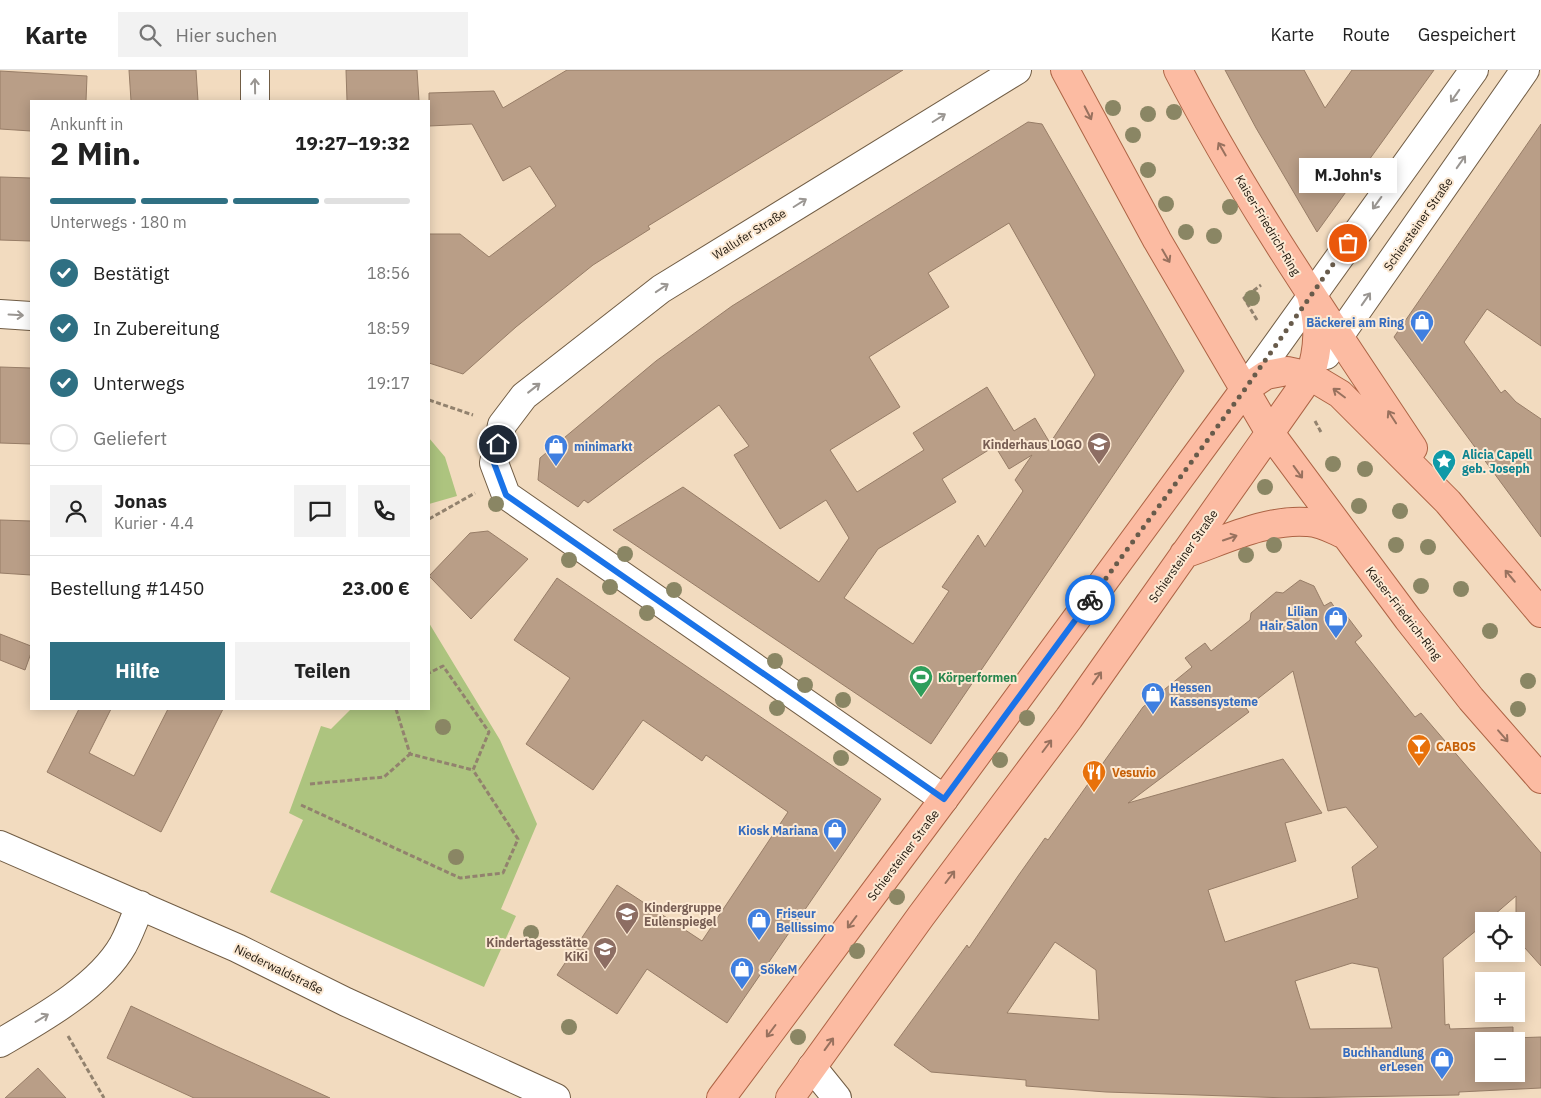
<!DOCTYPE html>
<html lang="de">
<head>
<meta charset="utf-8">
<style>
  :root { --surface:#fff; --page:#f2f2f2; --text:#222; --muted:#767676; --line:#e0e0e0; --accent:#2f7083 }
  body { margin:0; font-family:"IBM Plex Sans",sans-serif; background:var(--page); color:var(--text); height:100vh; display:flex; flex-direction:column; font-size:19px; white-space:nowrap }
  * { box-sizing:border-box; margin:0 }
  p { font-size:16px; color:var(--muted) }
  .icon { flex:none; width:28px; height:28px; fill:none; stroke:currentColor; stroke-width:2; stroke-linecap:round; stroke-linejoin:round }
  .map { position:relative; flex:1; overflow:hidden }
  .sheet { position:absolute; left:30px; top:30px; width:400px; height:610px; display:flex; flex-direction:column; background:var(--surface); border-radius:0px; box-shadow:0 2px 12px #0003 }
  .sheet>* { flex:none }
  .fabs { position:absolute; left:1475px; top:842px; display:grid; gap:10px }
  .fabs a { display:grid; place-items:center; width:50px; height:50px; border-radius:0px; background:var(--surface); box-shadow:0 2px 12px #0003; font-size:25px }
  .pin { position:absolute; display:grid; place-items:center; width:42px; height:42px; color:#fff; margin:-21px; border:2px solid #fff; border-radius:50%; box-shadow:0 1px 5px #0007 }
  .courier { position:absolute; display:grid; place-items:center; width:50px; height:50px; margin:-25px; border:4px solid #1a73e8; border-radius:50%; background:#fff; color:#222; box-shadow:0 1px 6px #0007 }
  .bubble { position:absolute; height:35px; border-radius:0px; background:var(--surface); box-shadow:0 2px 12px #0003; font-size:16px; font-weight:700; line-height:35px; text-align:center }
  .head em { font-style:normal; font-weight:700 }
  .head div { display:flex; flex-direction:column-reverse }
  .head { display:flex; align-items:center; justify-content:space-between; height:85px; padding:0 20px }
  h1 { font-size:32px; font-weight:700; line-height:38px }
  .bar { display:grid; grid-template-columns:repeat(4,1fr); gap:8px 5px; align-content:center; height:60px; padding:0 20px }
  .bar i { height:6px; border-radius:4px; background:var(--line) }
  .bar .on { background:var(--accent) }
  .bar p { grid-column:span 4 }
  .line { display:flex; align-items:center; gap:12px; padding:0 20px; border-top:1px solid var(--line) }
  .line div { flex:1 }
  .round { display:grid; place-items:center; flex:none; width:52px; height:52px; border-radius:0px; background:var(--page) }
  ol { padding:0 20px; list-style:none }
  li { display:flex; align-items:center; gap:15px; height:55px }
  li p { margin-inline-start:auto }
  li .icon { padding:5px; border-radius:50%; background:var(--accent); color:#fff; stroke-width:4 }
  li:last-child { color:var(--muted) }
  li i { width:28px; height:28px; border:2px solid var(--line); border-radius:50% }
  .action { display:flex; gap:10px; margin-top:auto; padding:10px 20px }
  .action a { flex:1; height:58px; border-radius:0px; background:var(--accent); color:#fff; font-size:20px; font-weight:700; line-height:58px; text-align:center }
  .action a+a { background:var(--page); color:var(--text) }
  header { display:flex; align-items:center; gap:30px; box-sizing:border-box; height:70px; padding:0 25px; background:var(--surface); border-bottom:1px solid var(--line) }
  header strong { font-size:24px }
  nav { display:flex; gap:28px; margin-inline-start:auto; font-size:18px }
  .search { width:350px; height:45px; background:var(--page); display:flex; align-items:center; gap:12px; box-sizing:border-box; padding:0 18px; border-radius:0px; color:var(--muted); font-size:19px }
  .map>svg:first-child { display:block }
</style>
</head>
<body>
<header>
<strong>Karte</strong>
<div class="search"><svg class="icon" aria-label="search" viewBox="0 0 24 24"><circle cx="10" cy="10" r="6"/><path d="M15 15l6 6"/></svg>Hier suchen</div>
<nav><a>Karte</a><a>Route</a><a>Gespeichert</a></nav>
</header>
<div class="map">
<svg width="1541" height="1028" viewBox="0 0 1541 1028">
  <rect width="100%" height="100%" fill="#f2dbbf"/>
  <path fill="#adc47f" d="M429,368l16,19 12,39 -28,8z
    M429,553l71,117 37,84 -36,85 15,7 -32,71 -214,-95 33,-72 -14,-7 32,-87 10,3 20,-20h78z"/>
  <path fill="#b99e87" stroke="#977d67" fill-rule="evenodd" d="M129,0h67l2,31h-67z
    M346,0h71l2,31h-72z
    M567,0h336l-255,156 2,3 -57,36 -77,62 -53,47 -34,-11v-129h31l29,23 67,-51 -26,-40 -27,15 -31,-57 -43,2v-33l65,-2 9,17z
    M1225,0h79l21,38 27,-38h82l-117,162 -61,-104z
    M0,1l87,5 -1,25h-55v30l-31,-2z
    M1028,52l14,2 142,247 -253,373 -318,-214 70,-43 136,95 30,-44 -23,-38 -46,29 -46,-74 15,-9 -30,-41 -131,98 -4,-3 -6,7 -40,-27 2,-22 116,-97 76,-55zM1009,153l86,152 -45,68 -15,-25 -21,13 -27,-44 -74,46 11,17 -67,42 -27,-42 70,-43 -31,-50 80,-50 -21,-34zM995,376l14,23 23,-14 -17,25 8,11 -38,56 -7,-12 -36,52 7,4 -36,53 -69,-46 34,-49 78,-47 -14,-23z
    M1541,54v222l-54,-37 -23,33 37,51 4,-3 11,12 25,17v118l-147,-200z
    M0,107l31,1v63l-31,-1z
    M0,297l31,1v76l-31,-1z
    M0,450l31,1v54l-31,-2z
    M488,461l40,28 -57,60 -42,-43 41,-43z
    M557,508l324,221 -154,224 -80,-54 -30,45 -60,-39 60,-90 85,56 86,-129 -82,-57 -4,6 -59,-41 -50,70 -67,-46 44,-66 -56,-38z
    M1300,510l14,6 10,20 7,-4 8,12 4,-3 19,25 -7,6 60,75 6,-4 120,140v113l-25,-28v-42l-29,25h-3v3l-41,34 2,67 4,-1 1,5 63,-2v11l28,-1v51l-82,4v3l-171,3 -182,-6 -80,-6v-6l-95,-8 -37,-27 73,-100 2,3 49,-72 27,-38 3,2 95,-133 49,-40 -7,-9 20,-15 6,8 39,-31 1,-7 25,-21 7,1zM1293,601l35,140 18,-4 32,40 -26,20 6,31 -133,44 -17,-52 88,-29 -11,-38 37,-10 -39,-54 -155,44 121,-91 -3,-4zM1055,872l41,28 3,50 -92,-7zM1352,893l26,5 14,60 -82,1 -15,-48zM1484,971h32v33h-32z
    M0,564l31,12v7l-6,17 -25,-10z
    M79,639h32l-22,44 45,23 34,-67h55l-62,123 -114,-60z
    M131,936l89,42 110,50h-136l-87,-40z
    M38,998l28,30h-61z"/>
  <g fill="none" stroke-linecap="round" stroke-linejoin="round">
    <g stroke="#715d45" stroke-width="30">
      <path id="minor" d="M255,0v31
        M0,244l31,2
        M1326,285l199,-285
        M1245,319l229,-319
        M944,729l-438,-304 -12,-32 8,-38 22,-29 137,-107 356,-219
        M0,775l237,103 109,54 210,96
        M0,973c41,-24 99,-56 123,-98 7,-13 12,-27 17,-40
        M812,997l25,31"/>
    </g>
    <g stroke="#ad6445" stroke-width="30">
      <path id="major" d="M1065,0l92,170 113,193 138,186 63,80 70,80
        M1178,0c68,132 153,254 235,378
        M1184,484c39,-13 81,-35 123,-32 13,0 25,7 36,12
        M721,1028l223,-299 301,-410 21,-14 21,-4 23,5 30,18 108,108 93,111
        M790,1028l131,-182 148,-198 241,-342c9,-28 10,-52 1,-81"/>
    </g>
    <path stroke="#92826e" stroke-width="3" stroke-dasharray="5 2.5" stroke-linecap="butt" d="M1257,250l-13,-22 17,-13
      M429,330l44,15
      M1315,351l7,13
      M429,449l46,-26
      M396,639l14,45 63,16 16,-38 -46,-66 -14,7
      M310,714l74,-7 26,-23
      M301,735l159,73 43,-5 15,-34 -45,-69
      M68,966l36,62"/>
    <use href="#minor" stroke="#fff" stroke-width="28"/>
    <use href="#major" stroke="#fcbba2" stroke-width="28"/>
  </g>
  <g fill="#8a8664">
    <circle cx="1113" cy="38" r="8"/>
    <circle cx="1174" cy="42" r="8"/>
    <circle cx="1148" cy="44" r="8"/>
    <circle cx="1133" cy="65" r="8"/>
    <circle cx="1148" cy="100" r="8"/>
    <circle cx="1166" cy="134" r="8"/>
    <circle cx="1230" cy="137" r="8"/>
    <circle cx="1186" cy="162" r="8"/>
    <circle cx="1214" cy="166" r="8"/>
    <circle cx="1252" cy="228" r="8"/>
    <circle cx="1333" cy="394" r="8"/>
    <circle cx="1365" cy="399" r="8"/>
    <circle cx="1265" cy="417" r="8"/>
    <circle cx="496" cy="434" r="8"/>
    <circle cx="1359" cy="436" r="8"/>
    <circle cx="1400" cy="441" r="8"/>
    <circle cx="1274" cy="475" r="8"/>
    <circle cx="1396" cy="475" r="8"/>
    <circle cx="1428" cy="477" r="8"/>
    <circle cx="625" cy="484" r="8"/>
    <circle cx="1246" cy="485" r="8"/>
    <circle cx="569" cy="490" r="8"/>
    <circle cx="1421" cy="516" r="8"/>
    <circle cx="610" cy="517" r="8"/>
    <circle cx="1461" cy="519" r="8"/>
    <circle cx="674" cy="520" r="8"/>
    <circle cx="647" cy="543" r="8"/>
    <circle cx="1490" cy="561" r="8"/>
    <circle cx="775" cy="591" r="8"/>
    <circle cx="1528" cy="611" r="8"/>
    <circle cx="805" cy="615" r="8"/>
    <circle cx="843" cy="630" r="8"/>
    <circle cx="777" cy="638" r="8"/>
    <circle cx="1518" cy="639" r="8"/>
    <circle cx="1027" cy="648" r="8"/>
    <circle cx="443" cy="657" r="8"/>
    <circle cx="841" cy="688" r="8"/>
    <circle cx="1000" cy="690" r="8"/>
    <circle cx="456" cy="787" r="8"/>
    <circle cx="897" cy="827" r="8"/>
    <circle cx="531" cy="863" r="8"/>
    <circle cx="857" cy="881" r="8"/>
    <circle cx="569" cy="957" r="8"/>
    <circle cx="798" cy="967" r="8"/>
  </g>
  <defs><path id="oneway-shaft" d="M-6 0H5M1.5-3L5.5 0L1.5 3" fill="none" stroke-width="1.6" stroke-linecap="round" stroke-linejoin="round" transform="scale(1.25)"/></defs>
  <g stroke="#9a9692">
    <use href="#oneway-shaft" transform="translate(255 16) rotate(-91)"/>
    <use href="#oneway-shaft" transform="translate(1455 26) rotate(125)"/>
    <use href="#oneway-shaft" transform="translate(939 48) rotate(-32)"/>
    <use href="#oneway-shaft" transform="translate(1461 92) rotate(-55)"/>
    <use href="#oneway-shaft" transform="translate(800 133) rotate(-32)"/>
    <use href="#oneway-shaft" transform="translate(1377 133) rotate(126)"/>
    <use href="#oneway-shaft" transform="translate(662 218) rotate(-34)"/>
    <use href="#oneway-shaft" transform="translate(1366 229) rotate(-55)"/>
    <use href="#oneway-shaft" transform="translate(16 245) rotate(3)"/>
    <use href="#oneway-shaft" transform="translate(534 318) rotate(-38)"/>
    <use href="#oneway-shaft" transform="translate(42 948) rotate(-31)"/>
  </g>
  <g stroke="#98715e">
    <use href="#oneway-shaft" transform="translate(1088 43) rotate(63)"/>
    <use href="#oneway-shaft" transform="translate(1222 79) rotate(-120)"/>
    <use href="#oneway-shaft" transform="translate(1166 186) rotate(60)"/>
    <use href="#oneway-shaft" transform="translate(1339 323) rotate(-143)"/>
    <use href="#oneway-shaft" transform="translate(1392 347) rotate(-123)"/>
    <use href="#oneway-shaft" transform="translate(1298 402) rotate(54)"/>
    <use href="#oneway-shaft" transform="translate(1230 468) rotate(-19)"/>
    <use href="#oneway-shaft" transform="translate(1510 506) rotate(-130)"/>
    <use href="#oneway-shaft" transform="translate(1097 608) rotate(-55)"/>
    <use href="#oneway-shaft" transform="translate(1503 666) rotate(49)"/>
    <use href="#oneway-shaft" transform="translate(1047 676) rotate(-53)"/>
    <use href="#oneway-shaft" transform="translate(950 807) rotate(-53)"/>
    <use href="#oneway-shaft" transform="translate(852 852) rotate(127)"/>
    <use href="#oneway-shaft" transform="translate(771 961) rotate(127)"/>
    <use href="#oneway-shaft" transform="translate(829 974) rotate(-54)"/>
  </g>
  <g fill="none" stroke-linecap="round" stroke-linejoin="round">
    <path stroke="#685b4b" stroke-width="5" stroke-dasharray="0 9" d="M1090,530l155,-211 103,-146"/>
    <path stroke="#1a73e8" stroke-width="6" d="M498,374l-4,19 12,32 438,304 146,-199"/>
  </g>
  <defs>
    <g id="shop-pin" transform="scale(1.25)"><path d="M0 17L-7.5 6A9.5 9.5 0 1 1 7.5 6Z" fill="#3f7fe0" stroke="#fce9d3"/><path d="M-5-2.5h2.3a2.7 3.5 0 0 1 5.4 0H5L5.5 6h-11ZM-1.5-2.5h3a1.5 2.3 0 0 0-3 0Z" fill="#fff"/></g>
    <g id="school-pin" transform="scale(1.25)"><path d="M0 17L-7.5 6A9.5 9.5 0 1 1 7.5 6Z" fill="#8d6e63" stroke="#fce9d3"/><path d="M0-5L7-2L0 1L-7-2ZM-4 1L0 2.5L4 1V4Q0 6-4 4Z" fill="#fff"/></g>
    <g id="sight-pin" transform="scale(1.25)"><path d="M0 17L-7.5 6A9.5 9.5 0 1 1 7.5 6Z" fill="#0f9aa8" stroke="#fce9d3"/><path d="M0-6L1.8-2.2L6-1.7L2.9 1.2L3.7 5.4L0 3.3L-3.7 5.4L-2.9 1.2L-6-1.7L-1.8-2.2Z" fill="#fff"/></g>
    <g id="stadium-pin" transform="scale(1.25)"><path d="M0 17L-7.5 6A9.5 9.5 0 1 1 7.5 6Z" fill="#2e9e5b" stroke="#fce9d3"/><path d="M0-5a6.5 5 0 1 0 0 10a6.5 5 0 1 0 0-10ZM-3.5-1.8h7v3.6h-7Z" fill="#fff"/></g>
    <g id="bar-pin" transform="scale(1.25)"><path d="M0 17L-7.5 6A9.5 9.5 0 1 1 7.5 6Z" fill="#e8710a" stroke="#fce9d3"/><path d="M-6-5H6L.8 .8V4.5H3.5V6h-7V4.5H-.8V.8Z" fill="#fff"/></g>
    <g id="restaurant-pin" transform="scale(1.25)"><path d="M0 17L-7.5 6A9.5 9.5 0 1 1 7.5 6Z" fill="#e8710a" stroke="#fce9d3"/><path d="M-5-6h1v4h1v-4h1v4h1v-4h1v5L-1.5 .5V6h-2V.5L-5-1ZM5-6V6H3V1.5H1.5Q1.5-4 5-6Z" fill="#fff"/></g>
  </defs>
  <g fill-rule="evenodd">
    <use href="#shop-pin" x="1422" y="252"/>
    <use href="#school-pin" x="1099" y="374"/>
    <use href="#shop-pin" x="556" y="376"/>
    <use href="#sight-pin" x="1444" y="391"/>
    <use href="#shop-pin" x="1336" y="548"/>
    <use href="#stadium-pin" x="921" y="607"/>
    <use href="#shop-pin" x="1153" y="624"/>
    <use href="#bar-pin" x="1419" y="676"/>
    <use href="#restaurant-pin" x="1094" y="702"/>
    <use href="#shop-pin" x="835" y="760"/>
    <use href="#school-pin" x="627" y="844"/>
    <use href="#shop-pin" x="759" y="850"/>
    <use href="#school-pin" x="605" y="879"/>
    <use href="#shop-pin" x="742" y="899"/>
    <use href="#shop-pin" x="1442" y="989"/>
  </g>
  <g text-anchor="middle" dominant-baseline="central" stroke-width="4" stroke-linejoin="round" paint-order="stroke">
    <g font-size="12" fill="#1e160c" stroke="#fce9d3">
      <text transform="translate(1418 154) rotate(-55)">Schiersteiner Straße</text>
      <text transform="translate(1268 155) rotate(59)">Kaiser-Friedrich-Ring</text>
      <text transform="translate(749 164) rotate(-32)">Wallufer Straße</text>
      <text transform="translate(1183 486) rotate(-55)">Schiersteiner Straße</text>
      <text transform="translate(1404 543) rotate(52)">Kaiser-Friedrich-Ring</text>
      <text transform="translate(903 785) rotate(-53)">Schiersteiner Straße</text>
      <text transform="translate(279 899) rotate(26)">Niederwaldstraße</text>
    </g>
    <g font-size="12" font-weight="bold" fill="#366cbe" stroke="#fce9d3" text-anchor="end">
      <text x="1404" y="252">Bäckerei am Ring</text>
      <text x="574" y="376" text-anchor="start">minimarkt</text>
      <text x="1318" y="541">Lilian<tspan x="1318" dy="14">Hair Salon</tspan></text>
      <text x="1170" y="617" text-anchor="start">Hessen<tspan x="1170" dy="14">Kassensysteme</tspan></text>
      <text x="818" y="760">Kiosk Mariana</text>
      <text x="776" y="843" text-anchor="start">Friseur<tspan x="776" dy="14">Bellissimo</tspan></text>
      <text x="760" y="899" text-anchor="start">SökeM</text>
      <text x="1424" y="982">Buchhandlung<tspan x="1424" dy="14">erLesen</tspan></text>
    </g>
    <g font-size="12" font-weight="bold" fill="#785e54" stroke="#fce9d3" text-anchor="end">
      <text x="1082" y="374">Kinderhaus LOGO</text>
      <text x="644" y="837" text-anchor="start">Kindergruppe<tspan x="644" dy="14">Eulenspiegel</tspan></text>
      <text x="588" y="872">Kindertagesstätte<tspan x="588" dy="14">KiKi</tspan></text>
    </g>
    <g font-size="12" font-weight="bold" fill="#0d838f" stroke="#fce9d3" text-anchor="start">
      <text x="1462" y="384">Alicia Capell<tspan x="1462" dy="14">geb. Joseph</tspan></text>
    </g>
    <g font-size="12" font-weight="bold" fill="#27864d" stroke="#fce9d3" text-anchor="start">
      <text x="938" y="607">Körperformen</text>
    </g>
    <g font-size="12" font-weight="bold" fill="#c56008" stroke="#fce9d3" text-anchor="start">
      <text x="1436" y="676">CABOS</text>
      <text x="1112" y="702">Vesuvio</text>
    </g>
  </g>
</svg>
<div class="fabs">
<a><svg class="icon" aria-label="locate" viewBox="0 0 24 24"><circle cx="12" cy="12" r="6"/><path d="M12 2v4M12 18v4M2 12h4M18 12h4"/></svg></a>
<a>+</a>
<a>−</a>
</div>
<div class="pin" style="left:1348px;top:173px;background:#ea580c"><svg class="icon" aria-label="bag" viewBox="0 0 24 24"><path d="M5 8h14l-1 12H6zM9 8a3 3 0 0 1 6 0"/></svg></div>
<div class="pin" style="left:498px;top:374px;background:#1f2937"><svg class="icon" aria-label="home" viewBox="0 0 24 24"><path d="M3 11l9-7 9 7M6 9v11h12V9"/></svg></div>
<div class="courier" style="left:1090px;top:530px"><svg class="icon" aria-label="bike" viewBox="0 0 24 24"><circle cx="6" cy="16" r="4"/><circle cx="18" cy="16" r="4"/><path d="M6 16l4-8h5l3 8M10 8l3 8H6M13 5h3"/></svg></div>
<div class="bubble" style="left:1299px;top:88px;width:98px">M.John's</div>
<section class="sheet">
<div class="head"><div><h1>2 Min.</h1><p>Ankunft in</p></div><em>19:27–19:32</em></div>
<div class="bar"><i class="on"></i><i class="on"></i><i class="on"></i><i></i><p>Unterwegs · 180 m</p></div>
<ol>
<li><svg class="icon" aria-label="check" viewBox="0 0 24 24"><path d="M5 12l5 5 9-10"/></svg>Bestätigt<p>18:56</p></li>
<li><svg class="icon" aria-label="check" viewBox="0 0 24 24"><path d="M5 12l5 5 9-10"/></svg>In Zubereitung<p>18:59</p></li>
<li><svg class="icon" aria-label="check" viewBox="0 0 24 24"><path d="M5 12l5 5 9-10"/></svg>Unterwegs<p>19:17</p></li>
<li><i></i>Geliefert</li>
</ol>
<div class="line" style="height:90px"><a class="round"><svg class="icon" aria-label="person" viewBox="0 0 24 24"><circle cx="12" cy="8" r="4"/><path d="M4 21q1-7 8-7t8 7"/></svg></a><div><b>Jonas</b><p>Kurier · 4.4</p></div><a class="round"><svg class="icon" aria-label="chat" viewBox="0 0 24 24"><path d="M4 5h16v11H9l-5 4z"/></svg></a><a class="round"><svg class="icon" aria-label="phone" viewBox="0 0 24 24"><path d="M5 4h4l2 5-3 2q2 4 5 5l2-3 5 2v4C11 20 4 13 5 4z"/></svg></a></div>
<div class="line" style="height:65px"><div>Bestellung #1450</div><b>23.00 €</b></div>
<div class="action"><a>Hilfe</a><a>Teilen</a></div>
</section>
</div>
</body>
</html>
